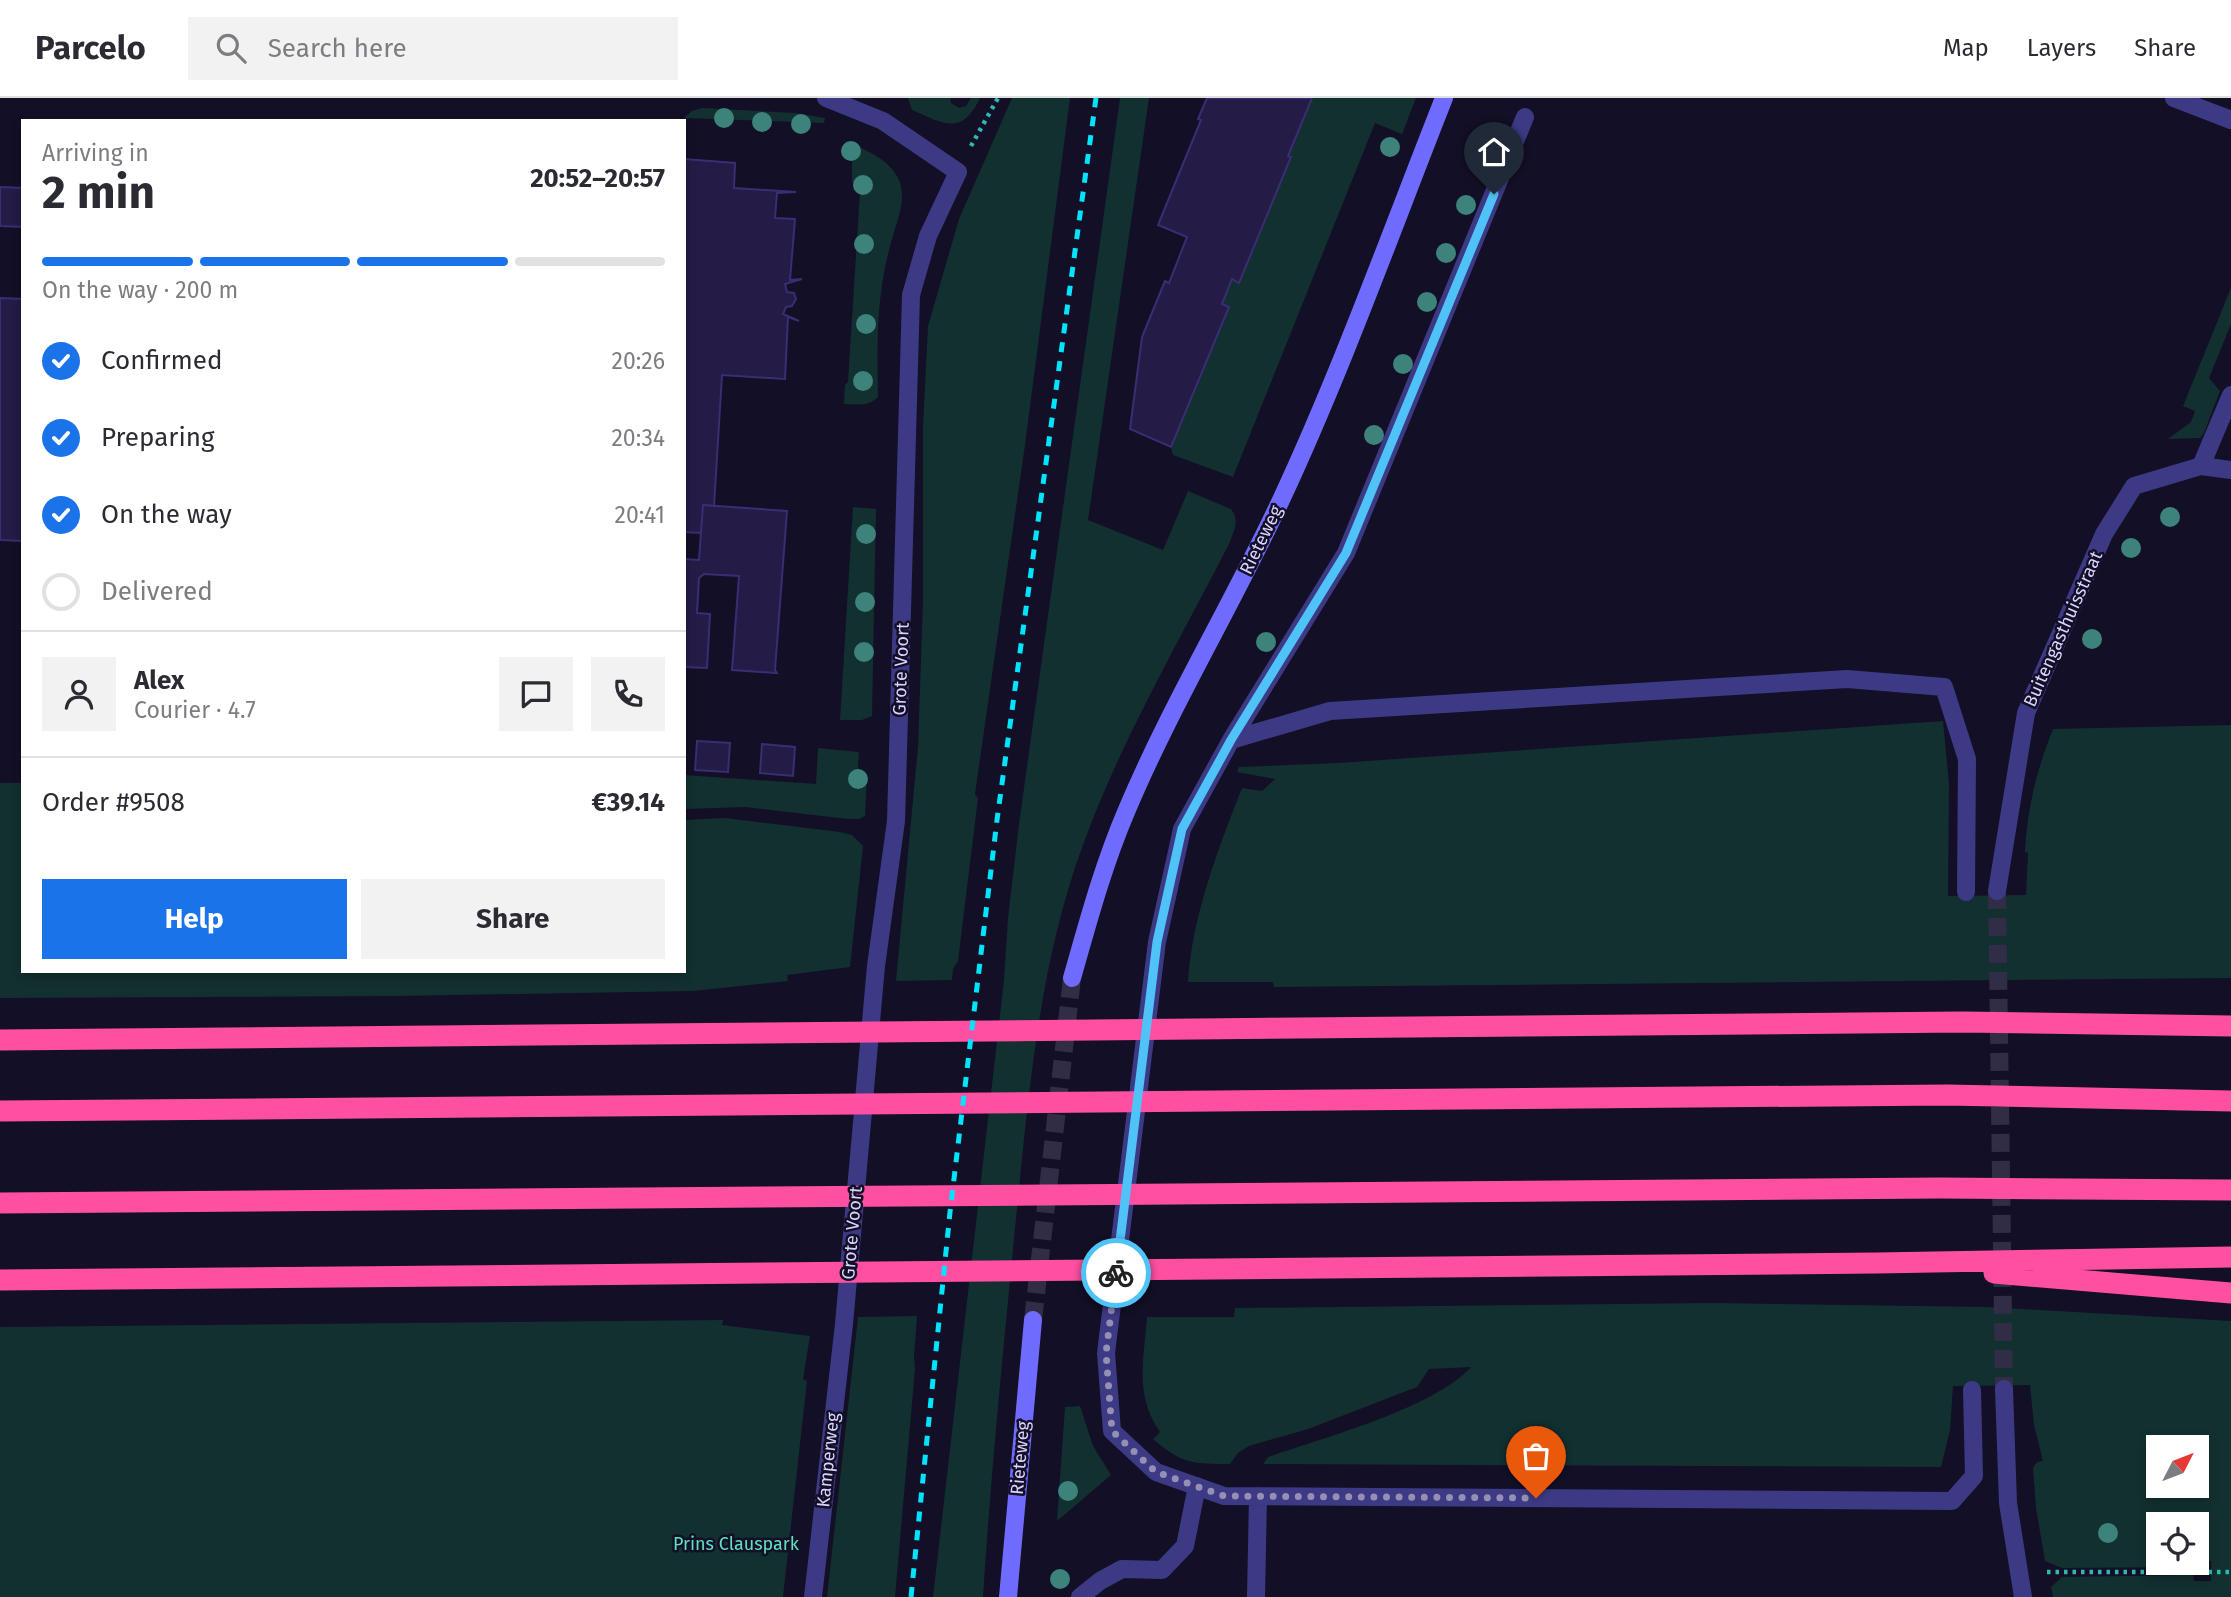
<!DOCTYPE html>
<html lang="en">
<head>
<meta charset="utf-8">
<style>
  :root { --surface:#fff; --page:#f2f2f3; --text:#2b2b33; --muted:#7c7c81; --line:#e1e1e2; --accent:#1a73e8 }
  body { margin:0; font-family:"Fira Sans",sans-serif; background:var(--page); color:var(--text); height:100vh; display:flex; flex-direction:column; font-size:26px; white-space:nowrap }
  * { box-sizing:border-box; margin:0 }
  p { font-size:23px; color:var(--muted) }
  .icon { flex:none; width:38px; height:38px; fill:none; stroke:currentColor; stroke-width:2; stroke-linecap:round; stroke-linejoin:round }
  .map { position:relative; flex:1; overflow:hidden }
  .side { position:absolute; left:21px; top:21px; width:665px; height:854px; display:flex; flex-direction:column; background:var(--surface); border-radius:0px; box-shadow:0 4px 10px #0003 }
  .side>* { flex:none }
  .needle { width:46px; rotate:48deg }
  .buttons { position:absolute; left:2146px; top:1337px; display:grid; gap:14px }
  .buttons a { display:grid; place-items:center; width:63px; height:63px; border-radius:0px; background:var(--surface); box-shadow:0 4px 10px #0003; font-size:35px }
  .pin { position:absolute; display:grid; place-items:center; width:60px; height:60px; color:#fff; margin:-72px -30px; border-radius:50% 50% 50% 0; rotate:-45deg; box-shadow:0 0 7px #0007 }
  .pin .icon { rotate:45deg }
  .courier { position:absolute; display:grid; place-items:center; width:70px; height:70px; margin:-35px; border:5px solid #4fc3f7; border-radius:50%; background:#fff; color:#222; box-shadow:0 2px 9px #0007 }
  .summary em { font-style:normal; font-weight:700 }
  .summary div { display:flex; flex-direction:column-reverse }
  .summary { display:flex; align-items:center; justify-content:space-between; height:119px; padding:0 21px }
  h1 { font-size:46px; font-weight:700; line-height:52px }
  .bar { display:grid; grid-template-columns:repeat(4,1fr); gap:10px 7px; align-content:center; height:84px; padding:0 21px }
  .bar i { height:9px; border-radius:5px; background:var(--line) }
  .bar .on { background:var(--accent) }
  .bar p { grid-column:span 4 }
  .line { display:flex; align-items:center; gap:18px; padding:0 21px; border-top:2px solid var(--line) }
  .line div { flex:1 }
  .round { display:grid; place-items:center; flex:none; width:74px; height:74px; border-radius:0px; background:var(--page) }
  ol { padding:0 21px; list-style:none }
  li { display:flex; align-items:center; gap:21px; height:77px }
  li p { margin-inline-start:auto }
  li .icon { padding:7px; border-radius:50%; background:var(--accent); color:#fff; stroke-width:4 }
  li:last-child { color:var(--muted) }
  li i { width:38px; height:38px; border:4px solid var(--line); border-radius:50% }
  .cta { display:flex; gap:14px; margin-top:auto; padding:14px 21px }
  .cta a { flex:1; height:80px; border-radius:0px; background:var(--accent); color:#fff; font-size:28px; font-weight:700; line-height:80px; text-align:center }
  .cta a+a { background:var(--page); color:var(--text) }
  header { display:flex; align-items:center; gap:42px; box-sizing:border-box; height:98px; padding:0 35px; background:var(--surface); border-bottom:2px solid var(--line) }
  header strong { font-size:33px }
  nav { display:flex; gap:38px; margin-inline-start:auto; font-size:24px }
  .search { width:490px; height:63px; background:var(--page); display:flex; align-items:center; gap:18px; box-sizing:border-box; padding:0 24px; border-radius:0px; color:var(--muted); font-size:26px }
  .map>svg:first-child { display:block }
</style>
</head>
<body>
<header>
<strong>Parcelo</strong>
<div class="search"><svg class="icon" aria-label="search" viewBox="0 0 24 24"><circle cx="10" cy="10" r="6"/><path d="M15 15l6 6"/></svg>Search here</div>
<nav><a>Map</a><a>Layers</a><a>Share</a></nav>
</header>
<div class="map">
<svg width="2231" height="1499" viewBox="0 0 2231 1499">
  <rect width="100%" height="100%" fill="#130f26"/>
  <path fill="#12302f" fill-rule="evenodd" d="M908,0h42l1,5 8,5 7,-2 5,-8h9c-18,38 -36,26 -68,12z
    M1012,0h58l-45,347 -50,349 3,4 -20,163 -5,8 -1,11 -56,1 22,-234 5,-146v-175l5,-100 31,-107z
    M1120,0h29l-61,422 75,30 25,-59 43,18c9,11 3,21 -1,33 -50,98 -110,200 -147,303 -44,119 -54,247 -67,373 -12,126 -25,252 -33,379h-50l71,-617 4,-62 11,-94z
    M1312,0h104l-14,36 -27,-11 -142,354 -60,-22 -2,-8 58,-140 -7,-3 10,-25 8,3 51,-124 -3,-2z
    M702,10l93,5 30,5 -1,5 -140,-5 8,-7z
    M844,43c20,8 46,18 55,39 7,18 0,36 -5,52 -18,59 -17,105 -16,165 -9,10 -21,7 -34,7l1,-19 3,-3 12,-190 -8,-10v-31z
    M2231,190v36l-22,54 11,13 -16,42 -4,5 -32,1 23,-17 4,-11 -12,-5z
    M853,409l23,2 -4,207 -10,4h-22z
    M1943,623l6,63 -1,112 78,-1 2,-42 -3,-1c2,-44 12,-83 28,-123l178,-4v253l-957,9 -1,-5h-85c4,-66 30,-133 54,-194l20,3 13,-12 -38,-7 2,-5 99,-4z
    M818,650l41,4 -1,16 9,7 -2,41 -6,3h-11l-103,-12 -61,2v-34l132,9z
    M0,685h23v188h661v-151l41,-2 115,14 12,3 11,11 -13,121 -63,8 1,6 -95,10 -294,5 -399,2z
    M1712,1205l276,4 243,14v276h-178l-2,-10 11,-10 131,-2 1,6h17v-20h-15v-37h-38v39h35v4l-131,1 -17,-7 -9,-53 -3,-40 4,-6 6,-1 -9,-36 -4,-40 -77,1 -3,44 -9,37 -678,-3 5,-7c55,-19 166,-49 203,-90l-42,2 -12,18 -109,42 -59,17 -11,7 -8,11c-37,0 -48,0 -77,-25l7,-7c-26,-37 -16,-73 -13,-115h87l1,-9zM2158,1349h38v39h-38z
    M917,1218l-3,40 1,13 -20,228h-68l31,-280z
    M723,1222l-1,5 88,11 -7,43 4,2 -24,216h-783v-270z
    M1080,1308l13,40 18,29 -54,46 8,-114z"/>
  <path fill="#241b47" stroke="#3b2d73" stroke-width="2" d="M1207,0h105l-24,58 3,1 -52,126 -7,-4 -10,25 7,3 -58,140 -41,-18 12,-92 23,-56 4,2 18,-46 -29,-12 43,-105 -3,-1z
    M684,61l51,4 -1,25 62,4 -19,1 -2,25 20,1 -5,61 12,-1 -17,5 2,8 7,1 2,6 -4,7 -6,1 -3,7 16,7 -11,-4 -3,62 -63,-4 -8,131 -11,-1 -2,28 -17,-1z
    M0,89l23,1v39l-23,-1z
    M0,200l23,1v242l-23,-1z
    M703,407l84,6 -12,159 2,3 -45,-3 7,-94 -35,-2 -5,4 -2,35 13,1 -3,54 -23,-1v-108l15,1z
    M697,643l33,2 -2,29 -33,-2z
    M762,646l33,3 -2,29 -33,-3z"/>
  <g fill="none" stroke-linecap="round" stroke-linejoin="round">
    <path stroke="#312d47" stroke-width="18" stroke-dasharray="18 9" stroke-linecap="butt" d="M1997,793l7,498"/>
    <path stroke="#312d47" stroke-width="18" stroke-dasharray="18 9" stroke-linecap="butt" d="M1033,1222l39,-342"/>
    <path stroke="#2fb8b0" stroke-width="4.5" stroke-dasharray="3.5 5" stroke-linecap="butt" d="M971,48l27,-48
      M2047,1474h184"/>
    <path stroke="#3d3a85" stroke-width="18" d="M1525,19l-179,436 -115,187 -49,89 -25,113 -51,411 6,78 44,41 68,24 728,5 22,-25 -2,-86
      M1231,642l99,-29 517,-32 97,8 23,72 -1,133
      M1080,1499l20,-16 22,-12 40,1 23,-24 12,-60
      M1256,1499l2,-101"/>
    <path stroke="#3d3a85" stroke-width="18" d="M2174,0l57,22
      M2201,368l30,-71
      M1997,793l29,-178 78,-179 30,-48 67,-20 30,4
      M2004,1291l4,114 15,94
      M813,1499l31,-273 32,-358 20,-145 15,-526 17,-59 30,-64 -75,-51 -57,-23"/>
    <path stroke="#6f6bff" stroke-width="18" d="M1072,880c16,-56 31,-112 54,-166 45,-107 106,-207 155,-312 61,-131 110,-268 163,-402
      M1008,1499l25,-277"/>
    <path stroke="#ff4fa3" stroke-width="21" d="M0,942l1963,-18 268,4
      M0,1013l1947,-16 284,6
      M0,1105l1940,-15 291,2
      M1994,1175l237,20
      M0,1182l1877,-17 354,-6"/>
    <path stroke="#00e5ff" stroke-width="5" stroke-dasharray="10 9" stroke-linecap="butt" d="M911,1499l39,-385 47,-392 99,-722"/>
  </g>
  <g fill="#3d827b">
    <circle cx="724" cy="20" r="10"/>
    <circle cx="762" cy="24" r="10"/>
    <circle cx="801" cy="26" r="10"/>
    <circle cx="1390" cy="49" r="10"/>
    <circle cx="851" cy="53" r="10"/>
    <circle cx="1483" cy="67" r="10"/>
    <circle cx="863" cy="87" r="10"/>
    <circle cx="1466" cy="107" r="10"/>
    <circle cx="864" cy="146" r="10"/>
    <circle cx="1446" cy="155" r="10"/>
    <circle cx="1427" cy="204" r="10"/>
    <circle cx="866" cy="226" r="10"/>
    <circle cx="1403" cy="266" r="10"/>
    <circle cx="863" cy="283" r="10"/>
    <circle cx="1374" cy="337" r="10"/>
    <circle cx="2170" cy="419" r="10"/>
    <circle cx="866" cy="436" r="10"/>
    <circle cx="2131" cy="450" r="10"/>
    <circle cx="865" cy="504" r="10"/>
    <circle cx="2092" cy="541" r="10"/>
    <circle cx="1266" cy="544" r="10"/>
    <circle cx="864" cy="554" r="10"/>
    <circle cx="858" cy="681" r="10"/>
    <circle cx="1068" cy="1393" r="10"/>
    <circle cx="2108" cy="1435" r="10"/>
    <circle cx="1060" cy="1481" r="10"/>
  </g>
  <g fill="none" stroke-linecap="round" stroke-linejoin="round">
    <path stroke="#948fb3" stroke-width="7" stroke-dasharray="0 12.6" d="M1116,1175l-10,80 6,78 44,41 68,24 312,2"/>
    <path stroke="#4fc3f7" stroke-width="9" d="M1116,1175l41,-331 25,-113 49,-89 115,-187 148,-359"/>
  </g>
  <g text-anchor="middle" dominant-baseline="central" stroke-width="5" stroke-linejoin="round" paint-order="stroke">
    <g font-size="18" fill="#d9d4ff" stroke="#130f26">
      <text transform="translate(1261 442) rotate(-64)">Rieteweg</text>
      <text transform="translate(2063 531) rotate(-66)">Buitengasthuisstraat</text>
      <text transform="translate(901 571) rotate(-88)">Grote Voort</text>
      <text transform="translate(852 1135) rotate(-85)">Grote Voort</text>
      <text transform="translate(1020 1360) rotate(-85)">Rieteweg</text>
      <text transform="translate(828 1362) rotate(-84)">Kamperweg</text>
    </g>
    <g font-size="18" fill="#5fe0c0" stroke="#130f26">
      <text x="736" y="1446">Prins Clauspark</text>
    </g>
  </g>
</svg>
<div class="buttons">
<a><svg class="needle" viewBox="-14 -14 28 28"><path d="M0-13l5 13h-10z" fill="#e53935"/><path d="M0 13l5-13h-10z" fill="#7c7c81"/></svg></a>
<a><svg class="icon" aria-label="locate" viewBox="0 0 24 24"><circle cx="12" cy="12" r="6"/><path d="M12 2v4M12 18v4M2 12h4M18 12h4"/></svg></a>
</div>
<div class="pin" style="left:1536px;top:1400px;background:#ea580c"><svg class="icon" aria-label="bag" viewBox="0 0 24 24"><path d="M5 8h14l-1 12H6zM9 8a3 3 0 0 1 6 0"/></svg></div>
<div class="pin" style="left:1494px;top:96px;background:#1f2937"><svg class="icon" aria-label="home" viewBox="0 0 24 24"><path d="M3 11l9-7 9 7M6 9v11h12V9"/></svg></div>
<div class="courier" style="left:1116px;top:1175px"><svg class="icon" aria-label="bike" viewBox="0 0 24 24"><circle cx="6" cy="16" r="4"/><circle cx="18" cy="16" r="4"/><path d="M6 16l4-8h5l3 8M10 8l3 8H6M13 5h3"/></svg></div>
<section class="side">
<div class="summary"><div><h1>2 min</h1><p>Arriving in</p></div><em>20:52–20:57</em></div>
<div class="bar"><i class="on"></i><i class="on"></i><i class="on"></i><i></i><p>On the way · 200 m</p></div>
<ol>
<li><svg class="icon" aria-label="check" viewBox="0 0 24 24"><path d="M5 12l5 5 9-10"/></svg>Confirmed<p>20:26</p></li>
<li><svg class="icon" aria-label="check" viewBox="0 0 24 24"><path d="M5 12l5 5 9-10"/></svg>Preparing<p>20:34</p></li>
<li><svg class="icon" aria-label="check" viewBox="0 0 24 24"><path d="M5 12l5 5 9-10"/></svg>On the way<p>20:41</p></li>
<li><i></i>Delivered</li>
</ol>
<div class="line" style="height:126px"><a class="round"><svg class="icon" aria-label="person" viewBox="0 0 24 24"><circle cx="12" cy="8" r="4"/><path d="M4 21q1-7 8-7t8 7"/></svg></a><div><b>Alex</b><p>Courier · 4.7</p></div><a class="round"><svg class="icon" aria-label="chat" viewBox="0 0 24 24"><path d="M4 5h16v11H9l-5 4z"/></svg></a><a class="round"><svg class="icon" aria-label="phone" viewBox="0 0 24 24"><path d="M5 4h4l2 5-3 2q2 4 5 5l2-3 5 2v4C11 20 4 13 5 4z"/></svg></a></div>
<div class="line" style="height:91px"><div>Order #9508</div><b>€39.14</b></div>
<div class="cta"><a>Help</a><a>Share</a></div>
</section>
</div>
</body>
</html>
